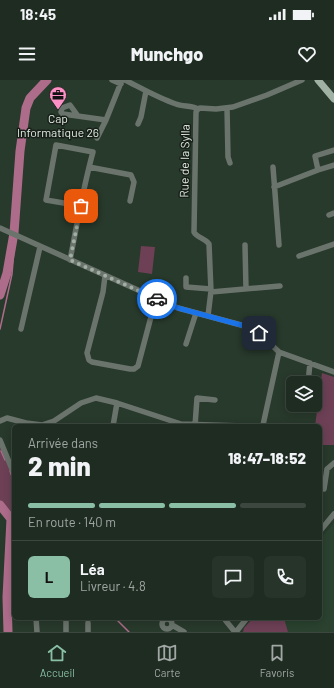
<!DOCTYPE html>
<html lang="fr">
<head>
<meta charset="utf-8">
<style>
  :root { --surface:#1e2c21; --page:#26342a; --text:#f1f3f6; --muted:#a1a7a5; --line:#3c483f; --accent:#8abfa5 }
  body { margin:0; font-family:Barlow,sans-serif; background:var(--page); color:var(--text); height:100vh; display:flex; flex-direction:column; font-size:15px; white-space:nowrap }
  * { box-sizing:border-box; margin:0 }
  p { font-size:13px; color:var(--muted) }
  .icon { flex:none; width:22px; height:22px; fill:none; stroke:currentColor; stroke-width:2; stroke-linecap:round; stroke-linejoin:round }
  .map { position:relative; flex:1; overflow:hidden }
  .panel { position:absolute; left:12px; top:344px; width:310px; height:196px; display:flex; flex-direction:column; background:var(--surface); border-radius:6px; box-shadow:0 2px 10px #0003,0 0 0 1px var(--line) }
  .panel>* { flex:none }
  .controls { position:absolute; left:286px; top:296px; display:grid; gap:8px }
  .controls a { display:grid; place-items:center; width:36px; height:36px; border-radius:6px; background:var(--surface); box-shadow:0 2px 10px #0003,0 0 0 1px var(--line); font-size:20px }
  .pin { position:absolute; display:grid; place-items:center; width:34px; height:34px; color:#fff; margin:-17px; border-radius:8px; box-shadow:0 2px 6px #0006 }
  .courier { position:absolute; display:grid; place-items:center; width:40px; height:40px; margin:-20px; border:3px solid #1a73e8; border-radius:50%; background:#fff; color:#222; box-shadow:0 1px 5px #0007 }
  .overview em { font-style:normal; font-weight:800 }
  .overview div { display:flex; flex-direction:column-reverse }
  .overview { display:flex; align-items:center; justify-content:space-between; height:68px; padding:0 16px }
  h1 { font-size:26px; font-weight:800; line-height:30px }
  .bar { display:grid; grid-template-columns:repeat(4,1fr); gap:6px 4px; align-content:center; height:48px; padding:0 16px }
  .bar i { height:5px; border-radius:3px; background:var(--line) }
  .bar .on { background:var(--accent) }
  .bar p { grid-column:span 4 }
  .line { display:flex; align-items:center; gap:10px; padding:0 16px; border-top:1px solid var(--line) }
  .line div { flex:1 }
  .round { display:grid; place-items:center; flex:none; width:42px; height:42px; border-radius:6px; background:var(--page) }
  .status { display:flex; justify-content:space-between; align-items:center; height:28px; padding:0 20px; background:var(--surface); direction:ltr }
  .status svg { height:11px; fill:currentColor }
  header { display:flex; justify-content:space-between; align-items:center; height:52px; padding:0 16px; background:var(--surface); font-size:18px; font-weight:800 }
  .tab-bar { display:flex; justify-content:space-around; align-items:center; height:56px; border-top:1px solid var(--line); background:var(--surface); font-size:11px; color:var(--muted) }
  .tab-bar a { display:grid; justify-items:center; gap:2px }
  .tab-bar .on { color:var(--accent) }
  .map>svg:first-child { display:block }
</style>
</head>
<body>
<div class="status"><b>18:45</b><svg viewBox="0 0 49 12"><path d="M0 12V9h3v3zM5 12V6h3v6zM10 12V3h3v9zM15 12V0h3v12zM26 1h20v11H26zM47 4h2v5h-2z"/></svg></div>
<header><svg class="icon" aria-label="menu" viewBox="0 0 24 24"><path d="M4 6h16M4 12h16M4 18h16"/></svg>Munchgo<svg class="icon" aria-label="heart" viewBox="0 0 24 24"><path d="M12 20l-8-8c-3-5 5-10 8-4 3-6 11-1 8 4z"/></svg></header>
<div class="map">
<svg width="334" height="552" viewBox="0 0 334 552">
  <rect width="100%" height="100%" fill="#283a2c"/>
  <path fill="#2a422f" d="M334,443v109h-46l-4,-14h36v-79z"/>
  <path fill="#6d4055" d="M141,166l14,1 -3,27 -14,-2z
    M322,293l12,4v48h-5h5v20h-14v-19h-5z
    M0,364l14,35v39l-14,-17z
    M14,446v64h-5z
    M253,538h31l4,14h-45l1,-4z"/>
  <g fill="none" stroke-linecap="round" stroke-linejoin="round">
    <path stroke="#ae6c8b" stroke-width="1.5" d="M0,249l12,-55 3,-37
      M1,371l4,9
      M10,391l4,11
      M115,538l14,14"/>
    <path stroke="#ae6c8b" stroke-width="9" d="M0,215l7,-22 7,-40 6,-82 6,-43 4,-10 17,-18
      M0,425l11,14 -4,78 1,35"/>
    <path stroke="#6b746c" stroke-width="5.5" d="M112,0l9,4
      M125,0c16,8 33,18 51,24 7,3 15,1 22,5
      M227,28l1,49 2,6
      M78,36l-8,-11 -8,3 -1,4 2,2 43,6 16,-40
      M138,44l3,-7 5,-26
      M97,58l9,-18
      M89,87l42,8 3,7 -4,19
      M273,87l6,78
      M318,90l16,-5
      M274,107l44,-17 -3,-14 19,-6
      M329,135l5,-2
      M0,148l178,80 63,17 18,8 20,19 55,20
      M245,165l1,44
      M299,176l35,-12
      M70,180c7,-36 13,-72 23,-108l-37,-7 -10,55 35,6
      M105,196l-2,16 -16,61 2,7 3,2 38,7h4l4,-3 14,-53 6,-14
      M186,198v9l25,2
      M211,212l69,-6
      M208,236l3,-25 -2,-47c-4,-6 -12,-6 -15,-12l2,-120 2,-3 2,-1 16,1 17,-2 34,-12 35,-15
      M21,249l19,-82
      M186,264l10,-31
      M308,303l2,-20
      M0,341l7,-3 19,5 16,2 12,-4 27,-18 15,-5 21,5 64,21 62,2
      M263,345l16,-73
      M113,346l4,-23
      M195,346l2,-28 18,2
      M0,360l14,34
      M324,409l3,-20 7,-6
      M320,451l14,-17
      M36,538l1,14
      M224,538l2,3 9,11
      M162 544a5 5 0 1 1 10 0a5 5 0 1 1-10 0Z
      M88,543v9
      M172,545l12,7
      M66,552v-11l1,-3
      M236,552l11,-14"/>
    <path stroke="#a0b2a3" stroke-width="7" d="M318,0l16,19"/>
  </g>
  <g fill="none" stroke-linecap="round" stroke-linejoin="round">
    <path stroke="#a0aea3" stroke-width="4" stroke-dasharray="0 7.2" d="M81,126l-11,54 87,39"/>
    <path stroke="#1a73e8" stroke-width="5" d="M157,219l21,9 63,17 18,8"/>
  </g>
  <defs>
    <g id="office-pin" transform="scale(0.9)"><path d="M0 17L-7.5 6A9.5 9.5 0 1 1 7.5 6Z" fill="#fc8fc3" stroke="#171f18"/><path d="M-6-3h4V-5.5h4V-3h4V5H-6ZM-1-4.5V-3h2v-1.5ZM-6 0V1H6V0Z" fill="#111"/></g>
  </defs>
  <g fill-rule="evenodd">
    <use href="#office-pin" x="58" y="15"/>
  </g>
  <g text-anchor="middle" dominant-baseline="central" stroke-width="3" stroke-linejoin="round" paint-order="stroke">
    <g font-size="12" fill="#e1ece3" stroke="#171f18">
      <text x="58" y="38">Cap<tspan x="58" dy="14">Informatique 26</tspan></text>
    </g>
    <g font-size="12" fill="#e1ece3" stroke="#171f18">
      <text transform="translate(184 81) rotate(-89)">Rue de la Sylla</text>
    </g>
  </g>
</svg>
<div class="controls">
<a><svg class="icon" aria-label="layers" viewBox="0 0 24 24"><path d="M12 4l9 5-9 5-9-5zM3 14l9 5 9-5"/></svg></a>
</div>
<div class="pin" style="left:81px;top:126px;background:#ea580c"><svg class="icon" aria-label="bag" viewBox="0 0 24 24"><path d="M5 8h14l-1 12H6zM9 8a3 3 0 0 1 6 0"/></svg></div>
<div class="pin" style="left:259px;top:253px;background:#1f2937"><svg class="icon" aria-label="home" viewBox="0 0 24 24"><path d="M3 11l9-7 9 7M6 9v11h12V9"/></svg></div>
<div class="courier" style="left:157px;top:219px"><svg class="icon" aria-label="car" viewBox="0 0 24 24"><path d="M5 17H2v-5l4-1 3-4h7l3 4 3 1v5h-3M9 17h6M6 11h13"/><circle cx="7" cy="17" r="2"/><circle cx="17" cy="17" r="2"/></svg></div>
<section class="panel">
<div class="overview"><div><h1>2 min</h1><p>Arrivée dans</p></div><em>18:47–18:52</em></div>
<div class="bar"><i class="on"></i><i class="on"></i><i class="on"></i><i></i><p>En route · 140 m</p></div>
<div class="line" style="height:72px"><b class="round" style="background:var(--accent);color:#111">L</b><div><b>Léa</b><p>Livreur · 4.8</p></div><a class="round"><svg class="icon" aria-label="chat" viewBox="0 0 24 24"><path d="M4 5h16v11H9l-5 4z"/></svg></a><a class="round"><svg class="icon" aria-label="phone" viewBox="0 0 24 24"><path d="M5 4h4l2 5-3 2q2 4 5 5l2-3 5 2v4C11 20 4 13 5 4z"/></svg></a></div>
</section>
</div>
<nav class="tab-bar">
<a class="on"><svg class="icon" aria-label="home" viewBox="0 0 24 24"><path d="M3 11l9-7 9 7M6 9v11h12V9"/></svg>Accueil</a>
<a><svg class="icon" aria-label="map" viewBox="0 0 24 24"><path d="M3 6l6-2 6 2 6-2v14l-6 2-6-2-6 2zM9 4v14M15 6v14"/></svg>Carte</a>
<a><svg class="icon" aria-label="saved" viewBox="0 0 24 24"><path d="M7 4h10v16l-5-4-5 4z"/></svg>Favoris</a>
</nav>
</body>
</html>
